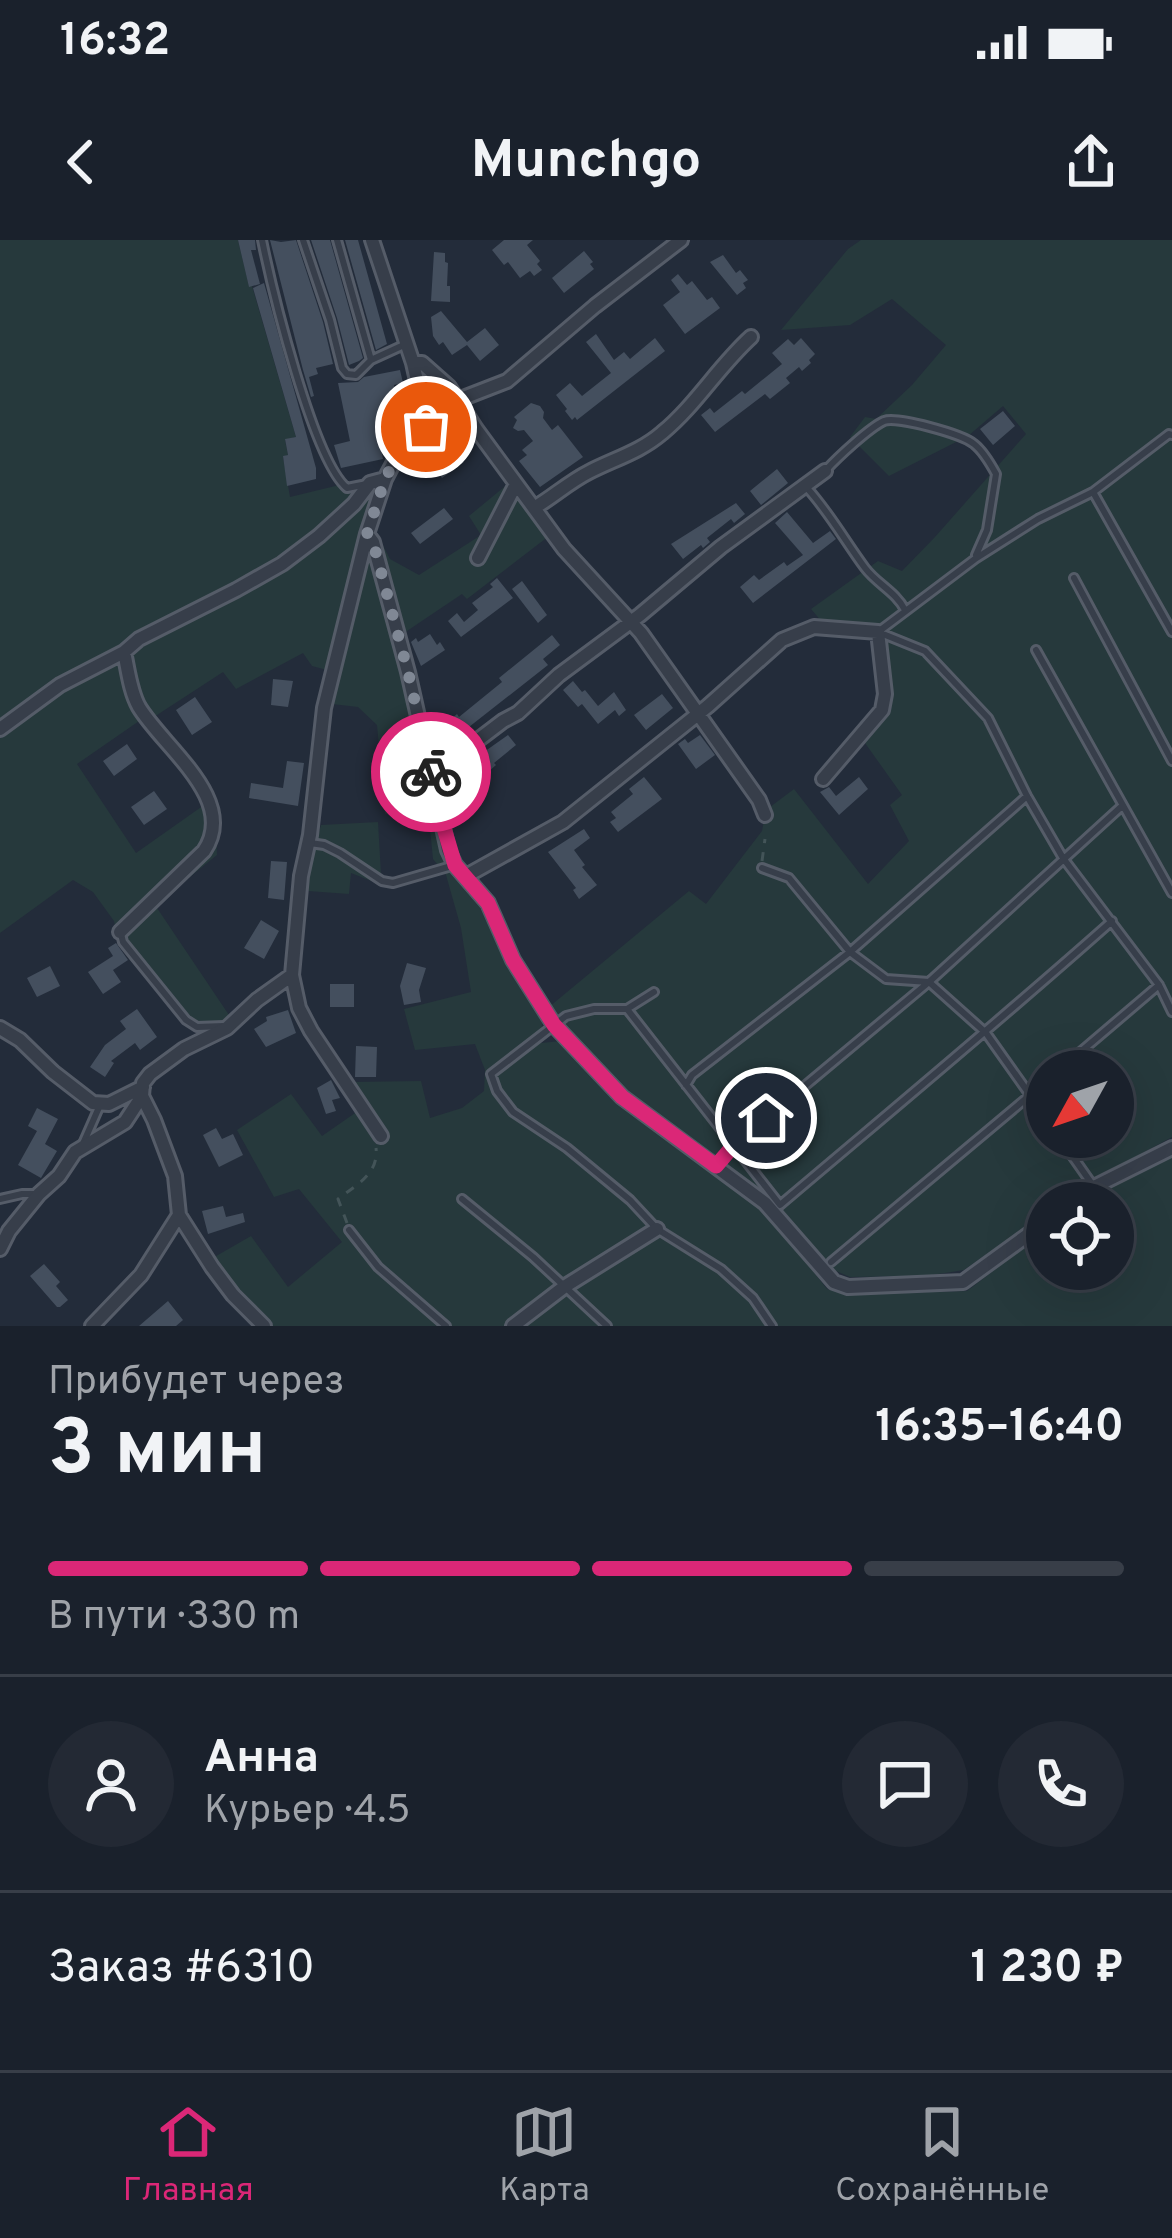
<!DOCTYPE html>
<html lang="ru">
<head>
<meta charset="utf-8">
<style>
  :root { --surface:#1a212c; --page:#232934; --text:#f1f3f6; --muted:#9fa3a9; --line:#383e48; --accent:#db2777 }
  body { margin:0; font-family:Overpass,sans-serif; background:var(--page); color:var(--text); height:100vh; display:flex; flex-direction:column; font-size:45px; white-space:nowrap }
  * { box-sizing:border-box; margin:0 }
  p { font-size:39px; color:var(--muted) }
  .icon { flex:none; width:66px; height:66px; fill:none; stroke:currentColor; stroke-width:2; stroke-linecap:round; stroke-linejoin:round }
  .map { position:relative; height:1086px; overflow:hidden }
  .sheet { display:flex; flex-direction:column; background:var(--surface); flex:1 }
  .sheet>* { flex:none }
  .needle { width:78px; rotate:230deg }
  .tools { position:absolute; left:1026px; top:810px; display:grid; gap:24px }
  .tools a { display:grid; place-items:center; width:108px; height:108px; border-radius:50%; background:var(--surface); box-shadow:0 12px 48px #0002,0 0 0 3px var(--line); font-size:60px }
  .pin { position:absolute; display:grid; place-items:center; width:102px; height:102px; color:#fff; margin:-51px; border:6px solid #fff; border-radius:50%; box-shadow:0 3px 12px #0007 }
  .courier { position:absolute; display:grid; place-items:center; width:120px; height:120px; margin:-60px; border:9px solid #db2777; border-radius:50%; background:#fff; color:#222; box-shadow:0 3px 15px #0007 }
  .head em { font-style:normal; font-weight:700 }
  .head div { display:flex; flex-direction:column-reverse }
  .head { display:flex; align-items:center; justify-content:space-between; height:204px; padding:0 48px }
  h1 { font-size:78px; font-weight:700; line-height:90px }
  .bar { display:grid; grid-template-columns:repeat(4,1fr); gap:18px 12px; align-content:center; height:144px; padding:0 48px }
  .bar i { height:15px; border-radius:9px; background:var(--line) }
  .bar .selected { background:var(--accent) }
  .bar p { grid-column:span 4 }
  .line { display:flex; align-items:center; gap:30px; padding:0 48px; border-top:3px solid var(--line) }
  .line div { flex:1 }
  .round { display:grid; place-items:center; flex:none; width:126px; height:126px; border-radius:63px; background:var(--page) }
  .status { display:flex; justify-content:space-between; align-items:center; height:84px; padding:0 60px; background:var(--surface); direction:ltr }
  .status svg { height:33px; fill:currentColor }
  header { display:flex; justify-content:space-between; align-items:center; height:156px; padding:0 48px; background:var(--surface); font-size:54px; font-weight:700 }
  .tabs { display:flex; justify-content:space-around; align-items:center; height:168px; border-top:3px solid var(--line); background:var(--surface); font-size:33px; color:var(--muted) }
  .tabs a { display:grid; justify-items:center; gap:6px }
  .tabs .selected { color:var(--accent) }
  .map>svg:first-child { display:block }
</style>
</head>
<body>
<div class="status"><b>16:32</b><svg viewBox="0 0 49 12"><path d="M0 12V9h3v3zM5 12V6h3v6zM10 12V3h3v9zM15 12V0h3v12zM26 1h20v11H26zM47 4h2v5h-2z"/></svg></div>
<header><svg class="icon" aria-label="back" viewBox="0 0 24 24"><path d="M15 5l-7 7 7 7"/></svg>Munchgo<svg class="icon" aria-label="share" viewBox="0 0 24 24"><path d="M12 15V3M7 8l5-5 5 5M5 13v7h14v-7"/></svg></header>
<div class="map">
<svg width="1172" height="1086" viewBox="0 0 1172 1086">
  <rect width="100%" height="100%" fill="#232c3a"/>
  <path fill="#26393c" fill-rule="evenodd" d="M0,0h238l11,46h3l44,151 -11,3 3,15 -5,2 7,40 66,-16 2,8h16l-29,102 -18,79 -15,-4 -9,-13 -67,36 -13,-17 -66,43 -15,4 -65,45 59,89 68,-48 12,30 1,20 -62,50 76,113 -8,4h-19l-11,-2 -18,-12 -57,-68 -4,-19 -21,-29 -20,-12 -73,53z
    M861,0h311v897l-79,43 -33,23h-13v9l-83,58 -38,6 -76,1 -21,-9 -60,-69 -55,-44 -89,-63 -76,-85 140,-116 17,13 56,-73 4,-21 28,-21 74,95 41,-43 -19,-36 12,-10 -37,-52c32,-34 24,-57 19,-99l-13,-8 -42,-6 -18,-21 67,-48 24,10 33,-34 91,-103 -23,-28 -35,30 -79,40 -39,-39 15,-20 11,2 36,-34 34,-40 -54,-46 -42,26 -69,5 67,-81zM1047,831h66v66h-66z
    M509,243l40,53 -82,63 -5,-5 -61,41 -24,-94 3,-1 10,19 29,16 62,-40 -12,-19z
    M369,307l34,126 44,188 35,42 51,97 9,23 -1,20 20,-2 202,166 64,82 20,5 120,-3 80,-61v39h66v-66h-30l13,-10 76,-39v172h-902l-34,-34 -25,-33 40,-23 37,51 54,-45 -43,-53 -25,8 -37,-67 54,-36 31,42 36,-25 -6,-29 69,-1 9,37 32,-10 22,-17 1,-21 -10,-26 -60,6 -11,-41 67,-17 -10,-64 -15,-53 -13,-16 -5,-50 -43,5 -8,-89 -19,-18 -26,-3 29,-129z
    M378,582l3,52 -7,8 -23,-9 -2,21 -41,-3 2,-24 11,-42z"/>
  <path fill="#444f5e" d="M238,0h17l1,10h-5l9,34 -11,3z
    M270,0l11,2 15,-2 27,82 10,42 -17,4 2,6 -9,3 5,19 -3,1 -8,-27z
    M311,0h19l33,118 -4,3 -10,4 -12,-47z
    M345,0h13l29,104 -11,6z
    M504,0h29l-6,5 13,16 -3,3 5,6 -8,6 -4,-5 -10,7 -12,-16 -4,3 -12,-15z
    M584,11l9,11 -3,2 4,5 -30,24 -12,-15z
    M434,12l11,1v9l3,1 -1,23h3v16l-19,-1z
    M723,15l13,18 4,-3 8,10 -5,3 3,5 -9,7 -27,-33z
    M678,34l9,11 5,-4 15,19 5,-3 8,11 -35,26 -22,-29 17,-13 -9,-12z
    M264,43l52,185v11l-29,7 -4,-30 5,-1 -3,-16 11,-2 -43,-149z
    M441,71l26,31 18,-14 14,17 -19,16 -13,-16 -15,10 -9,-13 -4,3 -6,-9 -2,-19z
    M596,94l18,26 10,-8 6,7 25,-21 10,13 -88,69 -2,-3 -3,3 -7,-9 2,-2 -11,-14 14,-12 12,13 29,-23 -25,-31z
    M801,98l14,16 -6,6 2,3 -9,8 -3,-4 -13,11 4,5 -20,16 -5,-5 -50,38 -14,-17 9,-7 4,5 28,-22 3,3 37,-30 -10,-11 16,-14 6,6z
    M400,130l3,13 -9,2 6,42 -2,6 -19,4 4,22 -42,9 -7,-23 16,-4 -12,-58 20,-1 6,-5z
    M531,163l9,3 4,6 -1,6 9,12 6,-5 25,32 -43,30 -21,-26 8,-6 -5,-5 11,-9 -9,-11 -6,1 -5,-3 4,-8 -3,-3z
    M1003,171l12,15 -22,19 -13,-16z
    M445,197l19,25 -22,16 -6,-8 9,-6 -12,-20z
    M777,229l11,14 -27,22 -11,-14z
    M736,263l9,11 -11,9 -3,-4 -24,19 3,4 -7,6 -2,-3 -18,14 -12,-15z
    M444,268l9,11 -33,25 -9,-11z
    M787,272l26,31 17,-12 6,8 -83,64 -13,-16 14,-12 5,5 25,-18 3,4 16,-11 -28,-32z
    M497,338l16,20 -52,39 -13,-16 9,-8 7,9 14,-12 -6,-7 21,-16 -3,-3z
    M522,341l25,34 -9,8 -26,-34z
    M430,394l7,11 3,-3 5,8 -24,16 -10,-24 5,-4 2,4z
    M552,395l8,10 -17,14 5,6 -93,73 -11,-13 13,-11 2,3 43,-35 -3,-4z
    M273,439l20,2 -5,26 -17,-2z
    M573,441l9,11 3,-2 13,16 16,-14 12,18 -7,6 -4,-6 -17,14 -16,-20 -4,3 -15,-17z
    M662,454l11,14 -27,22 -12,-15z
    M195,457l17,25 -20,13 -16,-25z
    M508,495l8,10 -22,18 2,2 -9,8 -13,-14z
    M700,495l15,20 -19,14 -18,-25 7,-5 3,4z
    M127,504l10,15 -23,17 -11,-15z
    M287,521l17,2 -6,43 -49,-8 2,-15 32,5z
    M644,537l18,22 -44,33 -8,-10 6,-4 -5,-6 22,-18 -4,-5z
    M859,537l9,12 -29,26 -19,-23 9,-5 7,9z
    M154,551l13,18 -23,16 -13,-18z
    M584,589l6,9 -16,12 11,15 -3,2 15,18 -18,14 -6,-9 3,-2 -28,-36z
    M271,621l16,1 -3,38 -16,-2z
    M261,680l18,11 -15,28 -20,-11z
    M116,703l12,17 -15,10 8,12 -18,12 -15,-22 25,-16 -5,-8z
    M407,723l19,5 -7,22 2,12 -17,3 -4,-19z
    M50,726l10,20 -23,11 -10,-19z
    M330,744h24v23h-24z
    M137,769l20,28 -17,13 -5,-7 -24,18 3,2 -9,14 -15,-10 15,-22 21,-16 -6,-8z
    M288,770l8,23 -30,14 -12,-18 13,-8 -1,-4z
    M356,806l21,1 -1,30h-21z
    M331,840l9,18 -8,2 4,11 -10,3 -9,-26z
    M37,868l21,11 -13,25 12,7 -16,27 -23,-13 19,-34 -9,-5z
    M216,888l6,11 11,-5 10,21 -24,12 -16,-32z
    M223,966l3,11 17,-4 2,9 -37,12 -6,-23z
    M44,1024l16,18 -4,4 12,14 -8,7h-3l-27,-31z
    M168,1061l15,19 -7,6h-37z"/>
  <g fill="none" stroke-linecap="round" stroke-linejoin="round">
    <g stroke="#555c68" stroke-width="12">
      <path id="service" d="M262,0c10,49 51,220 85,248l20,-4
        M303,0l27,80 12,48 5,6 9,1 15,-15 35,-16
        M337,0l34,120
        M415,190c11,0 20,-9 20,-19l-14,-16
        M1172,195l-3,-1 -76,58 -55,27 -63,40 -97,73 47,19 63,67 39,78 36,62 96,127 13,27
        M826,230c12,-13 43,-42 58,-49 13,-5 78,13 90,23 9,7 16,19 22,30l-9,56 -11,25
        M807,248c22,24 38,53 58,80 12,16 31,24 40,42
        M1093,252l79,140
        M1074,338l98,183
        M1036,410l136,243
        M310,603l14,2 16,8 42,28 11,2 62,-18
        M762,628l27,10 61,74 36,27 43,3 57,51 61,86
        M121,694l2,8 63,78 11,7 27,-1
        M654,752l-27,17h-33l-28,7 -75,58 6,17 16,21 54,36 63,52 27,29 64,40 32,29 19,28
        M627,769l153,196c111,-94 223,-187 332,-284
        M1058,831l101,-86
        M686,845l6,-10 158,-123 177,-156
        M1059,897l35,50
        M82,906l18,-41
        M716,926l18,-21 195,-163 193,-176
        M0,959l22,-5h16
        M462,959l71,58 74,69
        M349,990l29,37 68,59
        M831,1022l216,-181"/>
    </g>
    <g stroke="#555c68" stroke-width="18">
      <path id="minor" d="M372,0l41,123 7,31 -8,34 -27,51 -18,55 6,8 35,130 40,178 7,15 33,38 25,57 41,65 68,72 143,106 69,79 14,5 115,-5 84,-61
        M413,123h9l27,24 27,42 88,120 77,84 118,167 6,15
        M458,160l49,-19 88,-75 86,-66
        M534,268c19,-11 35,-26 55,-36 25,-13 51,-20 73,-39 34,-28 56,-66 89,-96
        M367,294l-43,174 -14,127 -9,41 -9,99 7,33 12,23 70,105
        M478,318l38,-74
        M0,489l60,-44 64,-33 15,-13 97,-49 46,-26 37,-28 35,-32 16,-21 15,-4
        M431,529l22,-10 50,-38 15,-8 41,-38 81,-60 81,-68 104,-76
        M466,636l97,-54 145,-116 74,-66 32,-13 64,5 7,62 -3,16 -59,69
        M120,692l84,-81c35,-51 -41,-104 -65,-144 -9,-16 -11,-37 -15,-55
        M0,788l20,12 33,32 40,31 16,1 34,-17
        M142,856l12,24 21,56 4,39 33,52 21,28 31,31
        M1072,963l22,-16 78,-39
        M0,1009l9,-18 30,-37 20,-18 16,-24 50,-30 17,-26 1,-13 7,-9 34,-25 43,-21 30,-28 35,-25
        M92,1086l49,-51 38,-60
        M513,1086l51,-39 93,-58"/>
    </g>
    <path stroke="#435458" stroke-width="3" stroke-dasharray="9 9" stroke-linecap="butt" d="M762,621l3,-22
      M347,983l-9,-24c18,-14 41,-25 38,-51"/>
    <use href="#service" stroke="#373e4a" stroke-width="6"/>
    <use href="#minor" stroke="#373e4a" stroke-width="12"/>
  </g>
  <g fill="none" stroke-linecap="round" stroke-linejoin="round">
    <path stroke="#808895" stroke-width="12" stroke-dasharray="0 21.6" d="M426,187l-6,3 -8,-2 -27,51 -18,55 6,8 35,130 23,100"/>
    <path stroke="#db2777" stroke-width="15" d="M431,532l2,19 22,74 33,38 25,57 41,65 68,72 94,69 18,-21 32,-27"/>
  </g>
</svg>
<div class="tools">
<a><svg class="needle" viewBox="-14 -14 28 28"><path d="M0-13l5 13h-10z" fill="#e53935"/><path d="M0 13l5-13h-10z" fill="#9fa3a9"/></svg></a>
<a><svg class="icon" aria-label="locate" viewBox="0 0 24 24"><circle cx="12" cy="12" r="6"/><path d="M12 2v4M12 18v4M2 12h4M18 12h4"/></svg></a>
</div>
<div class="pin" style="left:426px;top:187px;background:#ea580c"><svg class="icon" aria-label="bag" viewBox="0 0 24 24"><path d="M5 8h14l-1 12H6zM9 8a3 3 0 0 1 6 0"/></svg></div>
<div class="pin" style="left:766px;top:878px;background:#1f2937"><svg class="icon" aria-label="home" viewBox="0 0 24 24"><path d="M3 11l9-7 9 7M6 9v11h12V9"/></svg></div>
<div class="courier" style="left:431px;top:532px"><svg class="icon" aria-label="bike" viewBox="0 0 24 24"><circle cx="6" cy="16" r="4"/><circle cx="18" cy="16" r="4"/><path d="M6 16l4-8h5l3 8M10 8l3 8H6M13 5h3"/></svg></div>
</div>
<section class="sheet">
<div class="head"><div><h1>3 мин</h1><p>Прибудет через</p></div><em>16:35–16:40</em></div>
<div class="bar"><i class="selected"></i><i class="selected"></i><i class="selected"></i><i></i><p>В пути · 330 m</p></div>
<div class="line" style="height:216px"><a class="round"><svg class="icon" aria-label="person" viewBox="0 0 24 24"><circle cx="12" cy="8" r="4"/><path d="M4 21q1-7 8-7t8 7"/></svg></a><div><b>Анна</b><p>Курьер · 4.5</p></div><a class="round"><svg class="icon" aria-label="chat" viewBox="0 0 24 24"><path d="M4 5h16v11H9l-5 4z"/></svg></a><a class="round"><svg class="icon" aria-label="phone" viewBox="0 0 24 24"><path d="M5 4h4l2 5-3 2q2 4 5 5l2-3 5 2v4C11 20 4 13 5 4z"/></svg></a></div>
<div class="line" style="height:156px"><div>Заказ #6310</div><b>1 230 ₽</b></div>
</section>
<nav class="tabs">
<a class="selected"><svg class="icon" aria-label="home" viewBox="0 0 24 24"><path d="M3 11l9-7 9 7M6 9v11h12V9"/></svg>Главная</a>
<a><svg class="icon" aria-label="map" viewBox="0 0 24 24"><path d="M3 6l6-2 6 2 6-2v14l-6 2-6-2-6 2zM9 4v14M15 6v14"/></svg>Карта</a>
<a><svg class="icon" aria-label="saved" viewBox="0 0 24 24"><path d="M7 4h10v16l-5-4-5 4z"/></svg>Сохранённые</a>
</nav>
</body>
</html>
